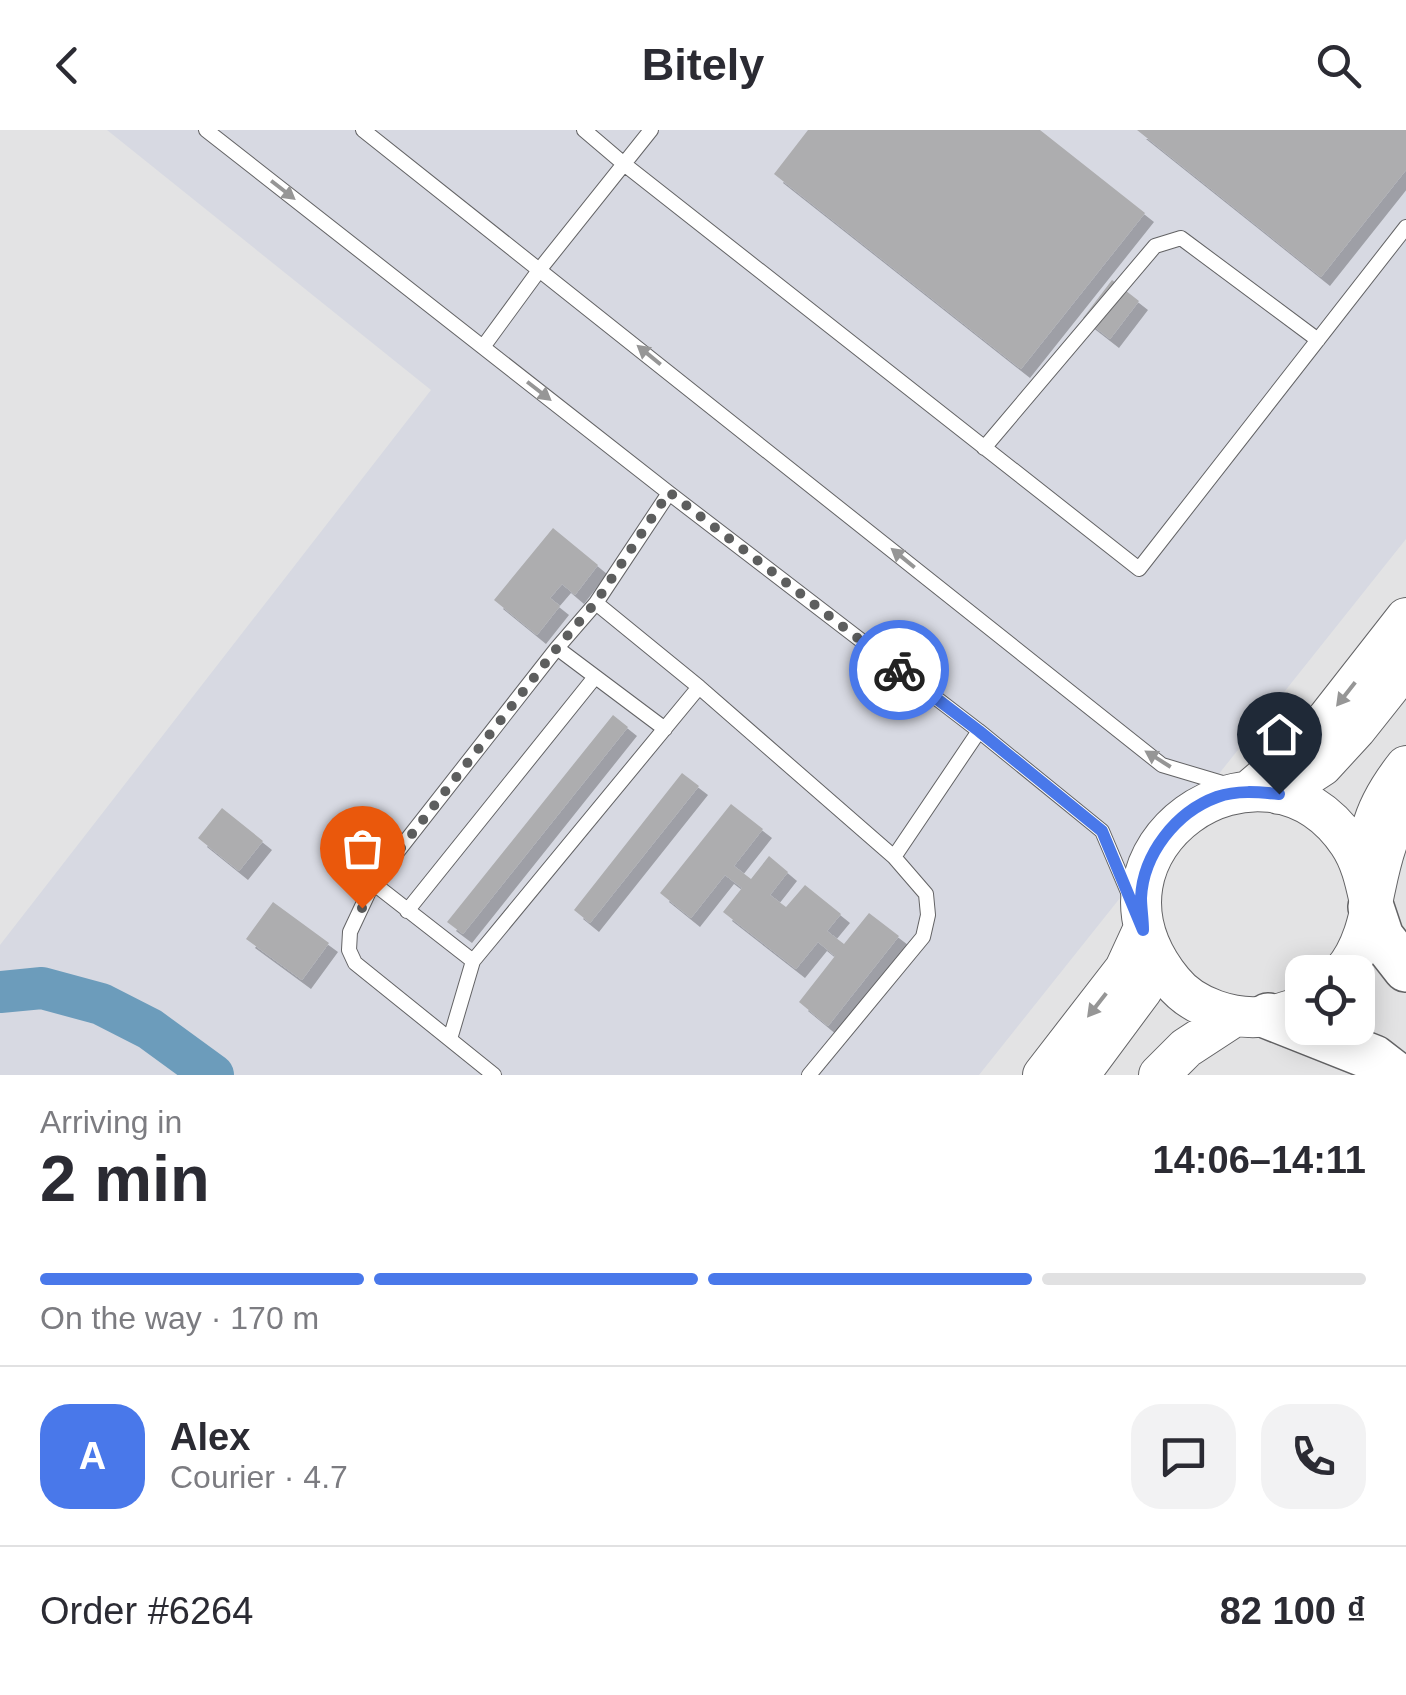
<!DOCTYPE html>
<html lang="en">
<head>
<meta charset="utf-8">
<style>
  :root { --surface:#fff; --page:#f2f2f3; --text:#2b2b33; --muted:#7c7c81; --line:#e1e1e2; --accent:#4978ea }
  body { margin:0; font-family:Arial,sans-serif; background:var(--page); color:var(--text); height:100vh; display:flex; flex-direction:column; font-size:38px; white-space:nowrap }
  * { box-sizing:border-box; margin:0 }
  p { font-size:32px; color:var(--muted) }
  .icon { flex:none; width:55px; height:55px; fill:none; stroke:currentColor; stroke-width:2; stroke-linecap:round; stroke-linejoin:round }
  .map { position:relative; height:945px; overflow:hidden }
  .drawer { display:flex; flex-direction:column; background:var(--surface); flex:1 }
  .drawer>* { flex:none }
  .tools { position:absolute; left:1285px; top:825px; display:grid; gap:20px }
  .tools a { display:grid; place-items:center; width:90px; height:90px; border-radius:20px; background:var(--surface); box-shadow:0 5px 25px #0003; font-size:50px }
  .pin { position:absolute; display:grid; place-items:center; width:85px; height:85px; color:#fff; margin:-102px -42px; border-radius:50% 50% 50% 0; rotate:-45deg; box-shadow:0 0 10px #0007 }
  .pin .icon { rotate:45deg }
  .courier { position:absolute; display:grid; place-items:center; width:100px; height:100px; margin:-50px; border:8px solid #4978ea; border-radius:50%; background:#fff; color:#222; box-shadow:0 2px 12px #0007 }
  .head em { font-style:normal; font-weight:800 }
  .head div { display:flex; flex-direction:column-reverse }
  .head { display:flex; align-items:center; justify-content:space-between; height:170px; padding:0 40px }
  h1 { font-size:65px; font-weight:800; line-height:75px }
  .bar { display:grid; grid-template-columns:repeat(4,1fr); gap:15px 10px; align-content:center; height:120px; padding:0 40px }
  .bar i { height:12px; border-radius:8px; background:var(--line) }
  .bar .current { background:var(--accent) }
  .bar p { grid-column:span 4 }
  .line { display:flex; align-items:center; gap:25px; padding:0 40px; border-top:2px solid var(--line) }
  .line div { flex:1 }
  .round { display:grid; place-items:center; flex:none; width:105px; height:105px; border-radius:30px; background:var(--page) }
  header { display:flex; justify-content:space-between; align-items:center; height:130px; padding:0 40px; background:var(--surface); font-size:45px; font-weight:800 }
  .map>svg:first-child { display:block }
</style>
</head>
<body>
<header><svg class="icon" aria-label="back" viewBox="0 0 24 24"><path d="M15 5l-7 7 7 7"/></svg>Bitely<svg class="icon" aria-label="search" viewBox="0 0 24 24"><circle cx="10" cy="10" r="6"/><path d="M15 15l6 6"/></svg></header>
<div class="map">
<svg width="1406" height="945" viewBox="0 0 1406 945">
  <defs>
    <filter id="shadow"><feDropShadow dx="9" dy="9" stdDeviation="0" flood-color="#0004"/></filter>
  </defs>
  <rect width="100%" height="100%" fill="#e3e3e4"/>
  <path fill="#d7d9e2" d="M107,0h1299v409l-427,536h-979v-130l431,-555z"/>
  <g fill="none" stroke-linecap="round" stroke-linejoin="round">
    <path stroke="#6c9cbb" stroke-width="42" d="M0,862l42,-4 59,16 49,25 63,46"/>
  </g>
  <path fill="#adadaf" filter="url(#shadow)" d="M808,0h232l105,83 -124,156 -247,-195z
    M1137,0h269v40l-85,107z
    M1112,150l27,21 -29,38 -27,-21z
    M553,398l45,37 -23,30 -13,-11 -12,14 10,8 -23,29 -43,-35z
    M613,585l15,12 -165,207 -16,-12z
    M682,643l17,13 -109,137 -16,-13z
    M731,674l32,25 -29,37 17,13 18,-23 19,16 -18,23 16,12 19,-22 36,29 -14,17 17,13 25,-31 30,23 -71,90 -29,-24 36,-46 -17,-14 -22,27 -73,-57 19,-24 -17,-13 -34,43 -31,-25z
    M222,678l41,33 -24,30 -41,-33z
    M273,772l56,41 -27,37 -56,-41z"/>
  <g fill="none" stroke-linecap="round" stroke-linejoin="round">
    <g stroke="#636365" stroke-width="16">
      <path id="lane" d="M206,0l463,363 310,238 123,100 28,66
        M363,0l799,635 67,20
        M584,0l40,34 515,405 267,-342
        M483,217l57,-78 111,-139
        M984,318l171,-202 26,-8 137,102
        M596,473l103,84 195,170 32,37 2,21 -5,22 -114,138
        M557,518l108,81
        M894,727l85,-126
        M373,753l100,78
        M407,781l188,-234
        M450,909l23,-78 226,-274
        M494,945l-139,-112 -6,-13 1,-18 23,-49 184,-235 39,-45 73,-110"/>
    </g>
    <g stroke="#636365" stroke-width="42">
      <path id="secondary" d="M1249,661l50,-43 28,-29 79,-101
        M1279,664l43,-28 34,-37 50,-63
        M1372,699c6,-24 19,-44 34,-63
        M1343,842c32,-37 28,-93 47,-137 4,-10 11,-19 16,-28
        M1298,878c-10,3 -20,7 -30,8 -33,5 -75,-8 -96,-35 -107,-132 91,-266 177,-138 13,19 17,42 22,64
        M1043,945l82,-106 18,-39
        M1079,945l63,-85 12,-26
        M1159,945l27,-27 49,-32"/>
    </g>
    <g stroke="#636365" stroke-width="48">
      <path id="primary" d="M1371,777l10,30 25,32
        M1268,886l106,42 22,17"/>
    </g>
    <use href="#lane" stroke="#fff" stroke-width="14"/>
    <use href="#secondary" stroke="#fff" stroke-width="40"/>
    <use href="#primary" stroke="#fff" stroke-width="45"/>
  </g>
  <defs><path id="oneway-solid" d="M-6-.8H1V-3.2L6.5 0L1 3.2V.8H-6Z" transform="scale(2.5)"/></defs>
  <g fill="#969696">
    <use href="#oneway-solid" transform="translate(283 60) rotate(38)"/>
    <use href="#oneway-solid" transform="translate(649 225) rotate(-141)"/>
    <use href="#oneway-solid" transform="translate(539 261) rotate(38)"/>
    <use href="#oneway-solid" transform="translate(903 428) rotate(-141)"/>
    <use href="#oneway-solid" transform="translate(1346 564) rotate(128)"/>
    <use href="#oneway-solid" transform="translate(1158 629) rotate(-148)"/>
    <use href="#oneway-solid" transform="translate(1097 875) rotate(128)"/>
  </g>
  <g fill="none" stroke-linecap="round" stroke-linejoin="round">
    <path stroke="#5d5e5e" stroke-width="10" stroke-dasharray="0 18" d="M362,778l11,-24 184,-236 39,-46 73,-110 230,178"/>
    <path stroke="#4978ea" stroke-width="12" d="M899,540l80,61 123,100 41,99c0,-11 -2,-22 -2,-32 2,-44 35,-86 76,-101 20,-7 41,-5 62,-3"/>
  </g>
</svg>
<div class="tools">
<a><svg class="icon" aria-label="locate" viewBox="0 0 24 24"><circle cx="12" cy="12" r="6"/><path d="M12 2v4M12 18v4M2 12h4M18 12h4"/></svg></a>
</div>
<div class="pin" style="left:362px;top:778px;background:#ea580c"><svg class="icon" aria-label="bag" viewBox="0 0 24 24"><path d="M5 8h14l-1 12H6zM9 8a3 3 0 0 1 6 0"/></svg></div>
<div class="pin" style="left:1279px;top:664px;background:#1f2937"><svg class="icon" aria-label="home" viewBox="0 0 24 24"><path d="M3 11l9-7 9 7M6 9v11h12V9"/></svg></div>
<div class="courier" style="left:899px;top:540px"><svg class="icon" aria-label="bike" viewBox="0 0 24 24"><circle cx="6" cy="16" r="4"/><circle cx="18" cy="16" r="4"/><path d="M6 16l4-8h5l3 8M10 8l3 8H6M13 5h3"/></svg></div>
</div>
<section class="drawer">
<div class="head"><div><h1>2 min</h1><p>Arriving in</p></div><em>14:06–14:11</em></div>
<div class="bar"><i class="current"></i><i class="current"></i><i class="current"></i><i></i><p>On the way · 170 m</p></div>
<div class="line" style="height:180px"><b class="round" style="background:var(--accent);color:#fff">A</b><div><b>Alex</b><p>Courier · 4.7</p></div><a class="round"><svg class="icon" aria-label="chat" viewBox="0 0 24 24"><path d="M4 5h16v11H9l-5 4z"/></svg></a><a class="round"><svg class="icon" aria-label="phone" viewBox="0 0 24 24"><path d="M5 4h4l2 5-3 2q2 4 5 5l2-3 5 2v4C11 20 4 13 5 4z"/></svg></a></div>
<div class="line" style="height:130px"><div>Order #6264</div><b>82 100 ₫</b></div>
</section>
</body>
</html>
